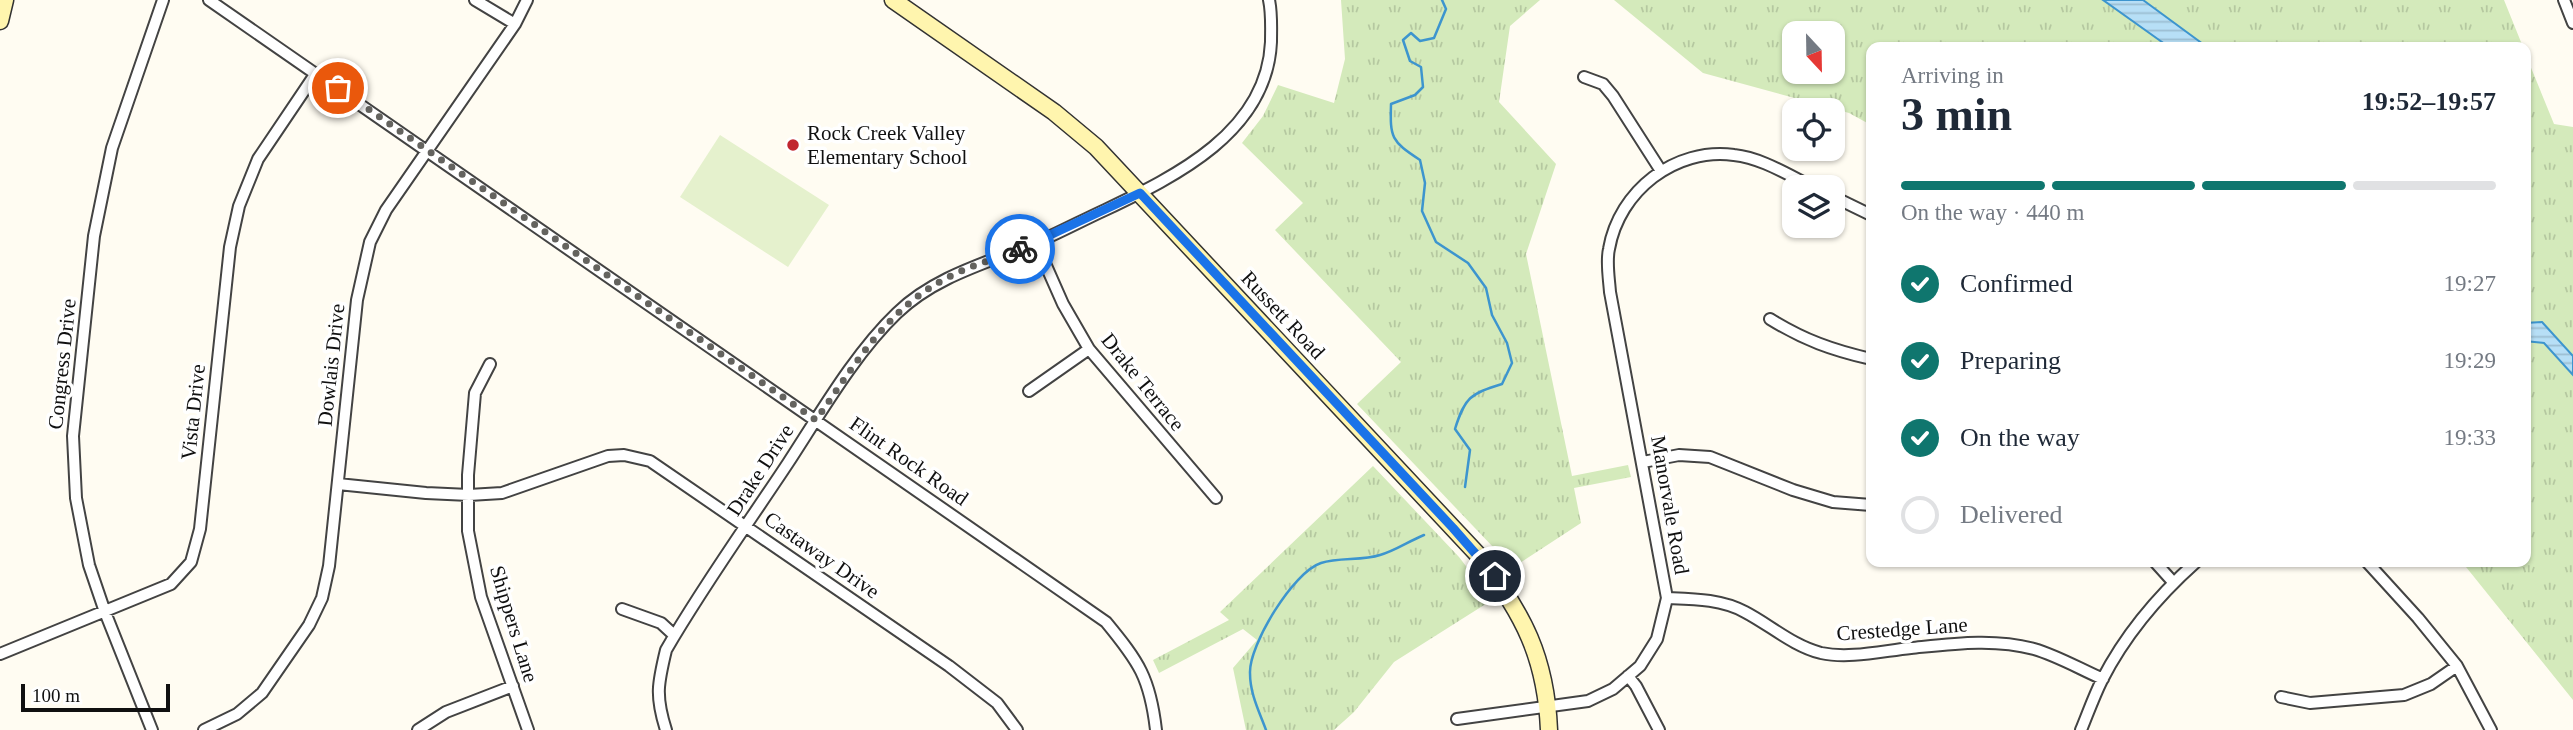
<!DOCTYPE html>
<html lang="en">
<head>
<meta charset="utf-8">
<style>
  :root { --surface:#fff; --page:#f6f6f7; --text:#1f2937; --muted:#747a83; --line:#e0e1e3; --accent:#0f766e }
  body { margin:0; font-family:"Times New Roman",serif; background:var(--page); color:var(--text); height:100vh; display:flex; flex-direction:column; font-size:26px; white-space:nowrap }
  * { box-sizing:border-box; margin:0 }
  p { font-size:23px; color:var(--muted) }
  .icon { flex:none; width:38px; height:38px; fill:none; stroke:currentColor; stroke-width:2; stroke-linecap:round; stroke-linejoin:round }
  .map { position:relative; flex:1; overflow:hidden }
  .sheet { position:absolute; left:1866px; top:42px; width:665px; height:525px; display:flex; flex-direction:column; background:var(--surface); border-radius:14px; box-shadow:0 2px 5px #0004 }
  .sheet>* { flex:none }
  .needle { width:46px; rotate:158deg }
  .buttons { position:absolute; left:1782px; top:21px; display:grid; gap:14px }
  .buttons a { display:grid; place-items:center; width:63px; height:63px; border-radius:14px; background:var(--surface); box-shadow:0 2px 5px #0004; font-size:35px }
  .scale { position:absolute; left:21px; bottom:18px; width:149px; box-sizing:border-box; padding-left:7px; border:4px solid #101010; border-top:0; font-size:19px; line-height:24px; white-space:nowrap; color:#101010; -webkit-text-stroke:5px #fff; paint-order:stroke }
  .pin { position:absolute; display:grid; place-items:center; width:60px; height:60px; color:#fff; margin:-30px; border:4px solid #fff; border-radius:50%; box-shadow:0 2px 7px #0007 }
  .courier { position:absolute; display:grid; place-items:center; width:70px; height:70px; margin:-35px; border:5px solid #1a73e8; border-radius:50%; background:#fff; color:#222; box-shadow:0 2px 9px #0007 }
  .summary em { font-style:normal; font-weight:600 }
  .summary div { display:flex; flex-direction:column-reverse }
  .summary { display:flex; align-items:center; justify-content:space-between; height:119px; padding:0 35px }
  h1 { font-size:46px; font-weight:600; line-height:52px }
  .bar { display:grid; grid-template-columns:repeat(4,1fr); gap:10px 7px; align-content:center; height:84px; padding:0 35px }
  .bar i { height:9px; border-radius:5px; background:var(--line) }
  .bar .current { background:var(--accent) }
  .bar p { grid-column:span 4 }
  ol { padding:0 35px; list-style:none }
  li { display:flex; align-items:center; gap:21px; height:77px }
  li p { margin-inline-start:auto }
  li .icon { padding:7px; border-radius:50%; background:var(--accent); color:#fff; stroke-width:4 }
  li:last-child { color:var(--muted) }
  li i { width:38px; height:38px; border:4px solid var(--line); border-radius:50% }
  .map>svg:first-child { display:block }
</style>
</head>
<body>
<div class="map">
<svg width="2573" height="730" viewBox="0 0 2573 730">
  <defs>
    <pattern id="park-tufts" width="24" height="20" patternUnits="userSpaceOnUse" patternTransform="scale(1.75)"><rect width="24" height="20" fill="#d4eabb"/><path d="M3 7l-1-3M5 7V3M7 7l1-3M15 17l-1-3M17 17v-4M19 17l1-3" fill="none" stroke="#b5c8a0"/></pattern>
    <pattern id="water-rules" width="6" height="5" patternUnits="userSpaceOnUse" patternTransform="scale(1.75)"><rect width="6" height="5" fill="#b7dff6"/><path d="M0 2.5h6" fill="none" stroke="#9cbed2"/></pattern>
  </defs>
  <rect width="100%" height="100%" fill="#fffcf2"/>
  <path fill="url(#park-tufts)" fill-rule="evenodd" d="M1341,0h199l-30,26 -11,76 57,62 -30,90 46,222 56,-11 3,12 -57,11 7,35 -72,47 -16,-23 -136,-143 44,-42 -126,-132 28,-27 -61,-60 21,-27 15,-31 56,18 11,-44z
    M1614,0h890l19,47h-652v78l-22,-12 -146,-40zM1794,33h38v39h-38z
    M2525,53l29,71 19,3v573l-111,-138h63z
    M1373,466l86,91 33,43 -98,62 -40,50 -20,18h-88l-13,-62 24,-28 -14,-11 -84,44 -6,-13 76,-40 -9,-8z"/>
  <path fill="#e5f1cd" d="M720,135l109,70 -41,62 -108,-70z"/>
  <path fill="url(#water-rules)" stroke="#3d95ce" stroke-width="2" d="M2103,0h40l64,47h-38z
    M2542,322l31,34v19l-29,-32 -19,-2v-18z"/>
  <g fill="none" stroke-linecap="round" stroke-linejoin="round">
    <path stroke="#3d95ce" stroke-width="2.5" d="M1442,0l4,9 -12,29 -14,3 -9,-8 -8,7 7,21 11,6 2,20 -8,8 -24,9c-1,34 0,37 29,56l5,23 -3,28 14,31 32,21 18,25 6,27 15,28 5,20 -10,21c-32,10 -37,13 -47,45l15,21 -5,37
      M1266,730c-7,-19 -16,-36 -16,-57 -1,-28 43,-101 71,-110 18,-6 41,-2 59,-8 15,-4 29,-14 44,-20"/>
    <g stroke="#434343" stroke-width="14">
      <path id="street" d="M209,0l897,622c33,40 44,56 50,108
        M475,0l40,24
        M2564,0l9,23
        M1584,77l19,7 10,12 48,75
        M1832,196l39,19
        M1036,243l27,61 26,45 127,149
        M1770,319c34,21 62,31 101,40
        M490,364l-15,29 -7,82v56l13,66 47,133
        M1029,391l60,-42
        M1643,462l36,-7 31,2 83,33 40,12 38,3
        M338,484l88,9 43,2 33,-2 106,-37 16,-1 26,6 299,205 48,37 20,27
        M2155,562l18,20
        M2367,562l51,56 39,48 34,64
        M1667,598c26,1 54,1 78,14 25,13 48,34 76,41 28,6 61,-2 90,-5 40,-4 83,-10 123,1 24,7 46,20 69,30
        M622,609l39,14 13,12
        M0,654l171,-70 20,-22 9,-33 30,-282 9,-41 19,-47 58,-86
        M1628,676l8,10 23,44
        M2281,697l29,6 94,-8 27,-11 26,-18
        M1457,719l131,-18 25,-12 27,-23 17,-27 10,-41 -57,-306c-1,-14 -4,-30 -1,-43 10,-58 66,-102 125,-94 28,3 54,20 79,32
        M152,730l-47,-118 -16,-47 -13,-67 -3,-62 21,-200 18,-88 51,-148
        M204,730l33,-16 25,-21 47,-68 13,-27 7,-32 28,-266 13,-58 16,-32 129,-186 12,-24
        M418,730l28,-18 67,-26
        M666,730c-11,-34 -8,-47 0,-80 37,-64 81,-125 122,-187 32,-49 67,-110 109,-150 37,-36 89,-50 136,-69 24,-10 48,-23 72,-34 71,-34 162,-78 166,-168 0,-15 1,-28 -2,-42
        M2081,730c7,-17 13,-34 21,-50 23,-45 57,-85 94,-118"/>
    </g>
    <g stroke="#323232" stroke-width="19">
      <path id="secondary" d="M893,0l161,112 42,35 384,410c43,57 66,100 69,173
        M0,21l5,-21"/>
    </g>
    <use href="#street" stroke="#fff" stroke-width="10"/>
    <use href="#secondary" stroke="#fff5ae" stroke-width="16"/>
  </g>
  <g fill="none" stroke-linecap="round" stroke-linejoin="round">
    <path stroke="#64635f" stroke-width="7" stroke-dasharray="0 12.6" d="M338,88l478,332c38,-54 70,-110 129,-141 23,-13 51,-20 75,-30"/>
    <path stroke="#1a73e8" stroke-width="9" d="M1020,249l120,-56 313,335 42,48"/>
  </g>
  <circle fill="#c1262f" stroke="#fff" stroke-width="2.5" cx="793" cy="145" r="7"/>
  <g text-anchor="middle" dominant-baseline="central" stroke-width="7" stroke-linejoin="round" paint-order="stroke">
    <g font-size="21" fill="#101010" stroke="#fff" text-anchor="start">
      <text x="807" y="133">Rock Creek Valley<tspan x="807" dy="24">Elementary School</tspan></text>
    </g>
    <g font-size="21" fill="#101010" stroke="#fff">
      <text transform="translate(1283 315) rotate(47)">Russett Road</text>
      <text transform="translate(62 364) rotate(-84)">Congress Drive</text>
      <text transform="translate(331 365) rotate(-84)">Dowlais Drive</text>
      <text transform="translate(1143 382) rotate(51)">Drake Terrace</text>
      <text transform="translate(193 412) rotate(-84)">Vista Drive</text>
      <text transform="translate(909 461) rotate(35)">Flint Rock Road</text>
      <text transform="translate(760 470) rotate(-57)">Drake Drive</text>
      <text transform="translate(1670 505) rotate(80)">Manorvale Road</text>
      <text transform="translate(822 555) rotate(35)">Castaway Drive</text>
      <text transform="translate(514 624) rotate(73)">Shippers Lane</text>
      <text transform="translate(1902 629) rotate(-4)">Crestedge Lane</text>
    </g>
  </g>
</svg>
<div class="buttons">
<a><svg class="needle" viewBox="-14 -14 28 28"><path d="M0-13l5 13h-10z" fill="#e53935"/><path d="M0 13l5-13h-10z" fill="#747a83"/></svg></a>
<a><svg class="icon" aria-label="locate" viewBox="0 0 24 24"><circle cx="12" cy="12" r="6"/><path d="M12 2v4M12 18v4M2 12h4M18 12h4"/></svg></a>
<a><svg class="icon" aria-label="layers" viewBox="0 0 24 24"><path d="M12 4l9 5-9 5-9-5zM3 14l9 5 9-5"/></svg></a>
</div>
<div class="scale">100 m</div>
<div class="pin" style="left:338px;top:88px;background:#ea580c"><svg class="icon" aria-label="bag" viewBox="0 0 24 24"><path d="M5 8h14l-1 12H6zM9 8a3 3 0 0 1 6 0"/></svg></div>
<div class="pin" style="left:1495px;top:576px;background:#1f2937"><svg class="icon" aria-label="home" viewBox="0 0 24 24"><path d="M3 11l9-7 9 7M6 9v11h12V9"/></svg></div>
<div class="courier" style="left:1020px;top:249px"><svg class="icon" aria-label="bike" viewBox="0 0 24 24"><circle cx="6" cy="16" r="4"/><circle cx="18" cy="16" r="4"/><path d="M6 16l4-8h5l3 8M10 8l3 8H6M13 5h3"/></svg></div>
<section class="sheet">
<div class="summary"><div><h1>3 min</h1><p>Arriving in</p></div><em>19:52–19:57</em></div>
<div class="bar"><i class="current"></i><i class="current"></i><i class="current"></i><i></i><p>On the way · 440 m</p></div>
<ol>
<li><svg class="icon" aria-label="check" viewBox="0 0 24 24"><path d="M5 12l5 5 9-10"/></svg>Confirmed<p>19:27</p></li>
<li><svg class="icon" aria-label="check" viewBox="0 0 24 24"><path d="M5 12l5 5 9-10"/></svg>Preparing<p>19:29</p></li>
<li><svg class="icon" aria-label="check" viewBox="0 0 24 24"><path d="M5 12l5 5 9-10"/></svg>On the way<p>19:33</p></li>
<li><i></i>Delivered</li>
</ol>
</section>
</div>
</body>
</html>
